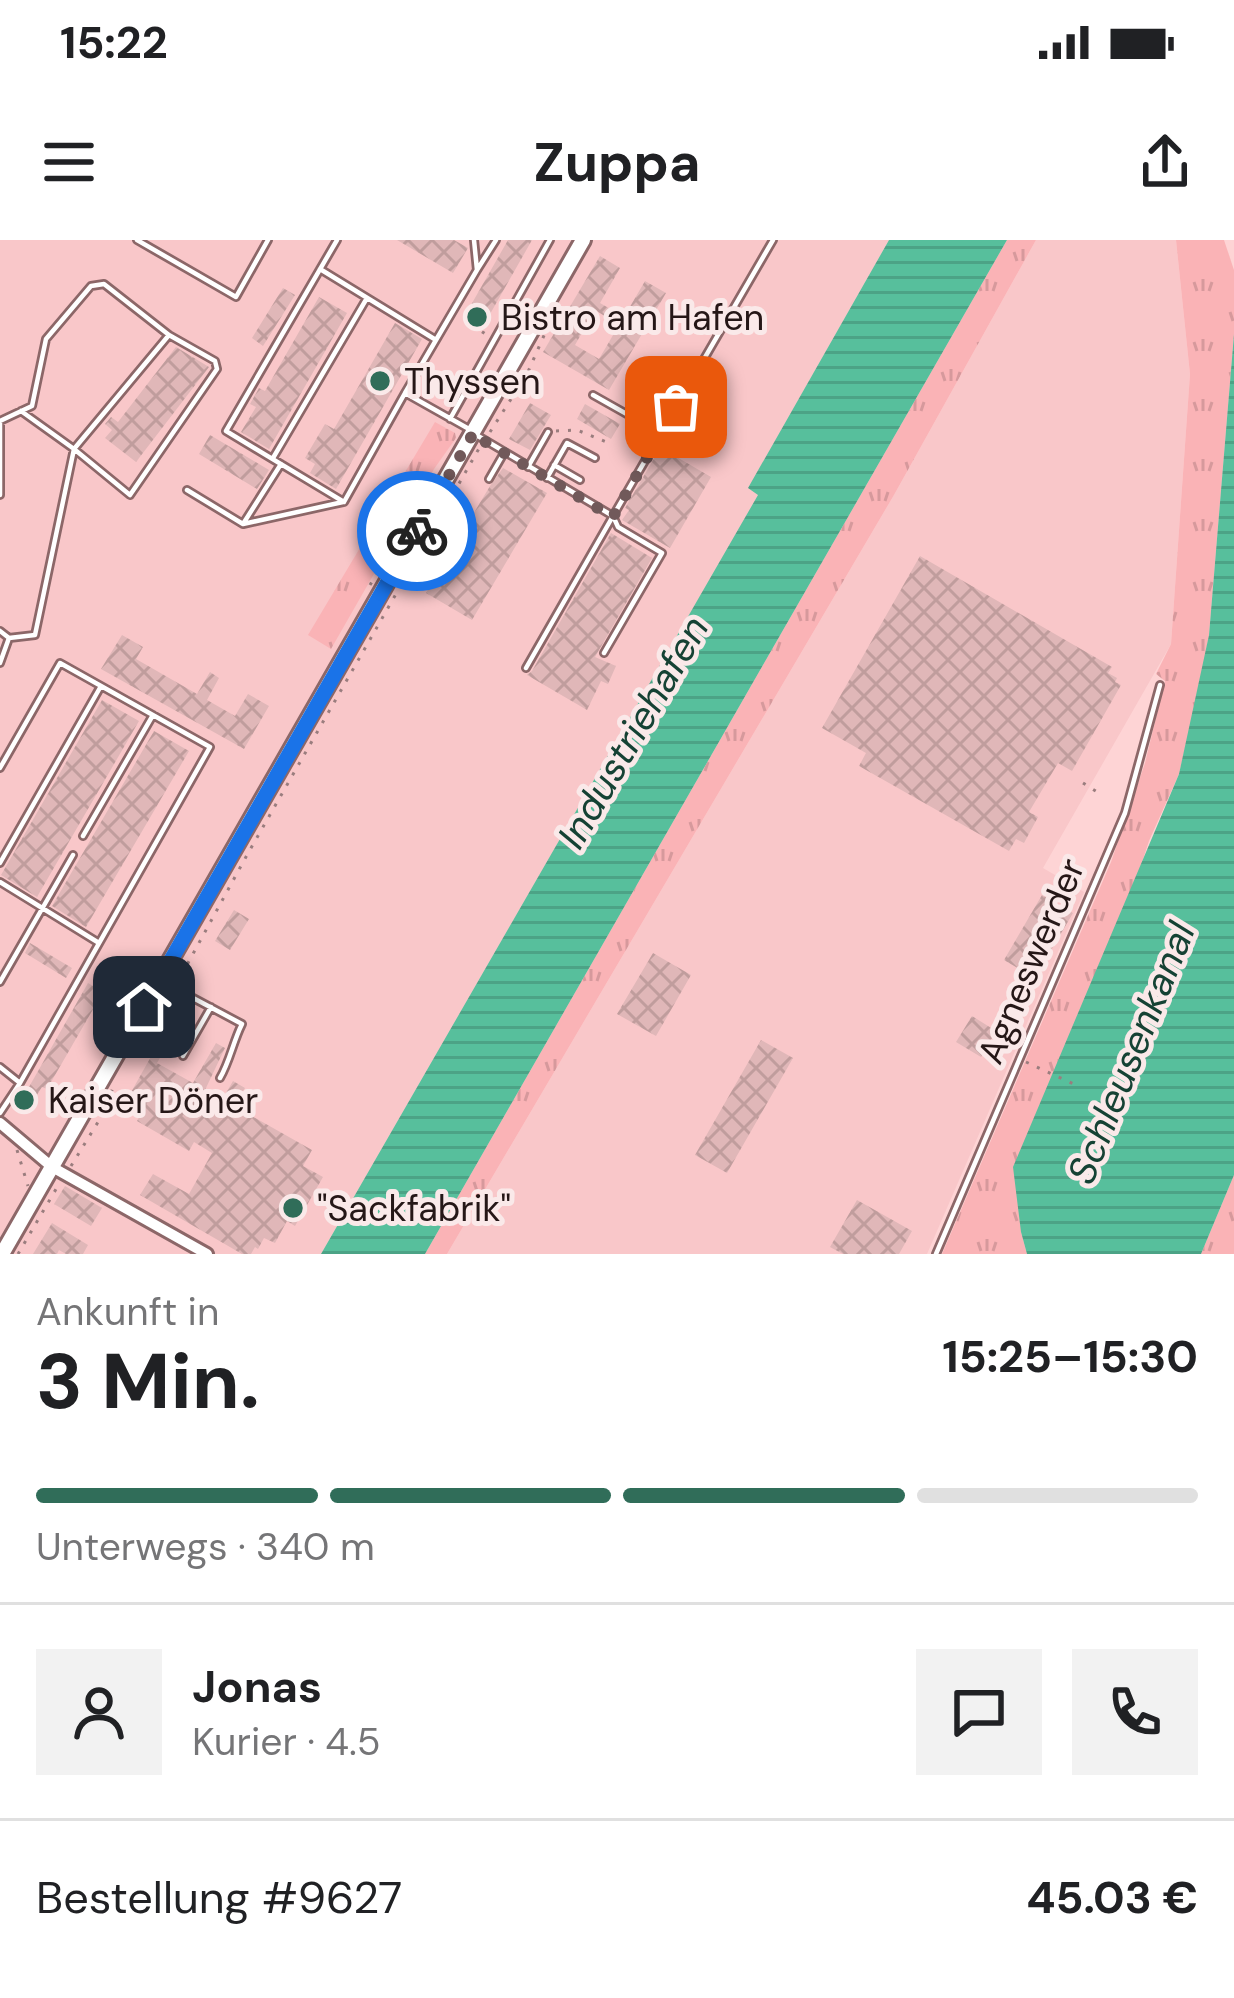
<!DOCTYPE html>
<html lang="de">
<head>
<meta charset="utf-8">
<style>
  :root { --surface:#fff; --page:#f2f2f2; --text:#202124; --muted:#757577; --line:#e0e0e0; --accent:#306d59 }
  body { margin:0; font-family:"DM Sans",sans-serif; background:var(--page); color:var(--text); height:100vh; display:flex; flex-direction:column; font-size:45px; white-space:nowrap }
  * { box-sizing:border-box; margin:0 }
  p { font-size:39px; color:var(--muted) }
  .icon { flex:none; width:66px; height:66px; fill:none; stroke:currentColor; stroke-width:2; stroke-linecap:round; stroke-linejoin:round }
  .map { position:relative; height:1014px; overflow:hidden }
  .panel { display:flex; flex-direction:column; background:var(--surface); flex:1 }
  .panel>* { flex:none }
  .pin { position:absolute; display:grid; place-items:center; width:102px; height:102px; color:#fff; margin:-51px; border-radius:24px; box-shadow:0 6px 18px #0006 }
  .courier { position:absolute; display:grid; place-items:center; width:120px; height:120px; margin:-60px; border:9px solid #1a73e8; border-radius:50%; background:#fff; color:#222; box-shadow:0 3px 15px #0007 }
  .head em { font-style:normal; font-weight:700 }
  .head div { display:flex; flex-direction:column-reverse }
  .head { display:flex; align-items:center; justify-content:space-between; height:204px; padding:0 36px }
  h1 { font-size:78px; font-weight:700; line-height:90px }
  .bar { display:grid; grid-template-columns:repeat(4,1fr); gap:18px 12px; align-content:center; height:144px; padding:0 36px }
  .bar i { height:15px; border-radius:9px; background:var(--line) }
  .bar .on { background:var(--accent) }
  .bar p { grid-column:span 4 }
  .line { display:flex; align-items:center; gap:30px; padding:0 36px; border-top:3px solid var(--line) }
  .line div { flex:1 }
  .round { display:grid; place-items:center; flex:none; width:126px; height:126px; border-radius:0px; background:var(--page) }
  .status { display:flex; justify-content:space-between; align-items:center; height:84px; padding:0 60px; background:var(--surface); direction:ltr }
  .status svg { height:33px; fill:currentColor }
  header { display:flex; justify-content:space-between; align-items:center; height:156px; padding:0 36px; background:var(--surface); font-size:54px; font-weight:700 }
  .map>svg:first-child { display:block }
</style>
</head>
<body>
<div class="status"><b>15:22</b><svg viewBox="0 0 49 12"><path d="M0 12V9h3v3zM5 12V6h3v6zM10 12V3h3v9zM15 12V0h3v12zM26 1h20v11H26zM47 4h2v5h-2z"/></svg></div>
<header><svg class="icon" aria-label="menu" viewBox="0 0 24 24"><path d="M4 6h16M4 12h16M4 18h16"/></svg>Zuppa<svg class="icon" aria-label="share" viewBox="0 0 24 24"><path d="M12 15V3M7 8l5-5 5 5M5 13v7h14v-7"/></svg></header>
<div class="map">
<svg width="1234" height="1014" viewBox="0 0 1234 1014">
  <defs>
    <pattern id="grass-tufts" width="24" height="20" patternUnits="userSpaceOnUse" patternTransform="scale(3)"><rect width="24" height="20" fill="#fab3b6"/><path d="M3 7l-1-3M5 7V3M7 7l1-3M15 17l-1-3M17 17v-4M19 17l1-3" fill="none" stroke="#d6999c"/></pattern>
    <pattern id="water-rules" width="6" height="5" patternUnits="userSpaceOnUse" patternTransform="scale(3)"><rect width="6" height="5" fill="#57bf9c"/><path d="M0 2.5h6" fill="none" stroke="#4ca386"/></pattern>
    <pattern id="building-cross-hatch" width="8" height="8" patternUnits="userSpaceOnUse" patternTransform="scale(3)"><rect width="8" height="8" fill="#e0b7b8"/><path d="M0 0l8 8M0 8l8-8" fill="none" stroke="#c09d9d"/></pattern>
  </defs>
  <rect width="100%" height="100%" fill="#fed4d5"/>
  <path fill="#f9c7c9" d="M0,0h889l-140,247 10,7 -438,760h-321z
    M1036,0h140l14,134 -19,270 -128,224 41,24 -157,362h-480l447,-759z"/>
  <path fill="url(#grass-tufts)" d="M1007,0h29l-142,255 -447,759h-22z
    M1176,0h48l10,30v64l-25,301 -10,54 -20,85 -30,67 -128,391 6,22h-85l169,-392 34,-99 20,-82 -9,-7 15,-30 19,-270z
    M435,182l20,11 1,5 -22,31 -103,180 -23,-14z
    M1234,935v79h-33z"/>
  <path fill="url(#water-rules)" d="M889,0h118l-582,1014h-104l437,-759 -10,-7z
    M1234,94v841l-33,79h-174l-6,-22 -8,-65 166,-393 30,-139z"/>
  <path fill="url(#building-cross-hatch)" fill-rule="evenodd" d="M397,0h57l14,8 -15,25z
    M508,0h24l-51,90 -18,-11z
    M600,16l20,12 -20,35 24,14 21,-36 21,12 -57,97 -66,-38zM595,70l24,15 -20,34 -24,-14z
    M283,48l12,7 -32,51 -11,-8z
    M319,57l28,16 -78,136 -28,-17 15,-25 -6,-3 9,-16 6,3z
    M395,83l27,16 -86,150 -26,-16 5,-9 -10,-6 20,-34 9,5z
    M176,107l33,20 -73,95 -31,-24 7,-8 -7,-6 6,-7 7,5z
    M530,163l21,12 -21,35 -21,-11z
    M585,164l35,20 -9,15 -34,-20z
    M682,178l30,17 -8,15 -34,-19 5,-8 4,2z
    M210,195l59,35 -12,19 -58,-35z
    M663,209l48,28 -41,71 -48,-28 7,-10 -4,-2 31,-53 3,1z
    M503,228l44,25 -75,127 -46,-27 64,-107z
    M611,293l41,25 -57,99 21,9 -8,18 -7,-3 -14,29 -60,-35 5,-4z
    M920,316l192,111 -4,6 9,5 -2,4 6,3 -49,86 -14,-8 -29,49 9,5 -14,26 -8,-4 -7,12 -150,-85 7,-13 -44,-25z
    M122,395l21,12 -7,12 61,35 13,-22 9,6 -12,22 28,16 13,-22 21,12 -25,43 -143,-80z
    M102,460l37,21 -102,176 -36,-22z
    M154,491l35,20 -103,176 -34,-21z
    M1042,655l31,18 -38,65 -31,-18z
    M234,670l15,9 -19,31 -15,-9z
    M30,703l42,25 -6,10 -41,-25z
    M653,713l38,22 -35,61 -39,-22z
    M88,743l15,9 -56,97 -5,-2 -16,25 -12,-7 8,-13 3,2z
    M175,758l15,8 -33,57 36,20 23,-40 9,5 -20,42 17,10 11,-19 12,7 -11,18 78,44 -9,16 20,11 -28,49 -8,-5 -12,22 -11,-5 -6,11 -3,-2 -4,7h-9l-102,-59 13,-21 36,20 23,-41 -18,-11 -5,9 -52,-30 5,-9 -17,-9 28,-50 -7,-4z
    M972,776l24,15 -15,26 -25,-15z
    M761,800l32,18 -66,115 -32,-18z
    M65,946l37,22 -11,18 -37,-22z
    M857,960l55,31 -13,23h-56l-13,-7z
    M52,983l36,22 -5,9h-17l-7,-4 -2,4h-24z"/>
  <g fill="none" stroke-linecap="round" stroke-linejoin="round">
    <g stroke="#8c6768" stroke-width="10">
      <path id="lane" d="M137,0l99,57 32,-57
        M337,0l-111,191 118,71 61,-109
        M320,29l116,71
        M477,30l19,-30
        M593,155l101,57
        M676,167l46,26
        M21,171l53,38 56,46 87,-126 -2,-8 -46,-26
        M450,179l100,-179
        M469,189l-64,-36 72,-123 -3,-30
        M478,196l135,80 160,-276
        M273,218l94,-160
        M554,225l26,15
        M528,227l20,-35
        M547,238l20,-35 28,15
        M489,239l15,-26
        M187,250l56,34 38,-60
        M0,255v-74l32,-15 14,-67 45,-53 13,-2 65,51 -95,114 -39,186 -26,3
        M243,284l100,-22
        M0,391l9,7 -9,25
        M526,428l87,-152 5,11 44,26 -58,100
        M0,528l60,-105 150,84 -190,336 -20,30
        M83,596l70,-121
        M0,623l101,-177
        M0,642l99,61
        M0,742l73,-127
        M180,751l62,33c-9,18 -12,37 -22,54
        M183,816l28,-49
        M0,827l20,16
        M936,1014l189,-441 35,-128"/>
    </g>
    <g stroke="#8c6768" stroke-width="16">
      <path id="street" d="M0,883l52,44 155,87"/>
    </g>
    <g stroke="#8c6768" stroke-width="20">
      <path id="secondary" d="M2,1014l581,-1014"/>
    </g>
    <path stroke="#9a7d7e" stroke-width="3" stroke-dasharray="3 9" stroke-linecap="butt" d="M472,85l15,10
      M556,191l21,-1 32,13
      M490,192l37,-58 19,-43
      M370,345l52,-91
      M1083,543l19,12
      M176,745l71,-130 234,-410
      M131,816l40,-63
      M1026,822l50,23
      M17,910l11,36
      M71,926l32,-52 11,-29
      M18,1014l41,-70"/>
    <use href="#lane" stroke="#fff" stroke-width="4.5"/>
    <use href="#street" stroke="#fff" stroke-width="10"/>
    <use href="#secondary" stroke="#fff" stroke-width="14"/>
  </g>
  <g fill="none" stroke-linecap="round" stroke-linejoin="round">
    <path stroke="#71595a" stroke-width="12" stroke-dasharray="0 21.6" d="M417,291l57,-99 10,9 129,76 63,-110"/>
    <path stroke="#1a73e8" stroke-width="15" d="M144,767l273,-476"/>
  </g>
  <g fill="#306d59" stroke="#fae9e9" stroke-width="4.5">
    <circle cx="477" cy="77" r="12"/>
    <circle cx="380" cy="141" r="12"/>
    <circle cx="24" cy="860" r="12"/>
    <circle cx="293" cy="968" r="12"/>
  </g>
  <g text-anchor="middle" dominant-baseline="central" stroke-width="10" stroke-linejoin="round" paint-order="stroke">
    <g font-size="36" fill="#251717" stroke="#fae9e9" text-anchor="start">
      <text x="501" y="77">Bistro am Hafen</text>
      <text x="404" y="141">Thyssen</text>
      <text x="48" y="860">Kaiser Döner</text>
      <text x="317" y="968">"Sackfabrik"</text>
    </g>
    <g font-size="36" fill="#251717" stroke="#fae9e9">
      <text transform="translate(1031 721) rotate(-67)">Agneswerder</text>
    </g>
    <g font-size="39" font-style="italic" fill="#154234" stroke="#fae9e9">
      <text transform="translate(633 492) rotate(-60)">Industriehafen</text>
      <text transform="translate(1131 813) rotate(-68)">Schleusenkanal</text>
    </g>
  </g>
</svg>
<div class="pin" style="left:676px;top:167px;background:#ea580c"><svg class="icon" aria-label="bag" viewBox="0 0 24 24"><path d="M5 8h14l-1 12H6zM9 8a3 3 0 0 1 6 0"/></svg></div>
<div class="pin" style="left:144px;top:767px;background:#1f2937"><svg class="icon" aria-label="home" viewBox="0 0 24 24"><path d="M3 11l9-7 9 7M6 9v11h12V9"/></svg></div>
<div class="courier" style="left:417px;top:291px"><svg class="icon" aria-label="bike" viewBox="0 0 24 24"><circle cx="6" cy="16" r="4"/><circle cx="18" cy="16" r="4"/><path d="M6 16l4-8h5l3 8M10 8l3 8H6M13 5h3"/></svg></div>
</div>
<section class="panel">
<div class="head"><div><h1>3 Min.</h1><p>Ankunft in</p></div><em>15:25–15:30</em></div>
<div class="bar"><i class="on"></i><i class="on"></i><i class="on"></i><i></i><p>Unterwegs · 340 m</p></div>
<div class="line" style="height:216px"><a class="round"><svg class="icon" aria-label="person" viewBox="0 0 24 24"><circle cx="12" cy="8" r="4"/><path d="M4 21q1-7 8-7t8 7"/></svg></a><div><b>Jonas</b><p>Kurier · 4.5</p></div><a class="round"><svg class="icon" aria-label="chat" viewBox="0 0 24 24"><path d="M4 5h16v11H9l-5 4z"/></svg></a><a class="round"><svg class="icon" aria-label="phone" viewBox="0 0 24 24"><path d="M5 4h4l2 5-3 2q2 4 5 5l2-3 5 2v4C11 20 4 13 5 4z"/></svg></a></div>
<div class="line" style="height:156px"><div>Bestellung #9627</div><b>45.03 €</b></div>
</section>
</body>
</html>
